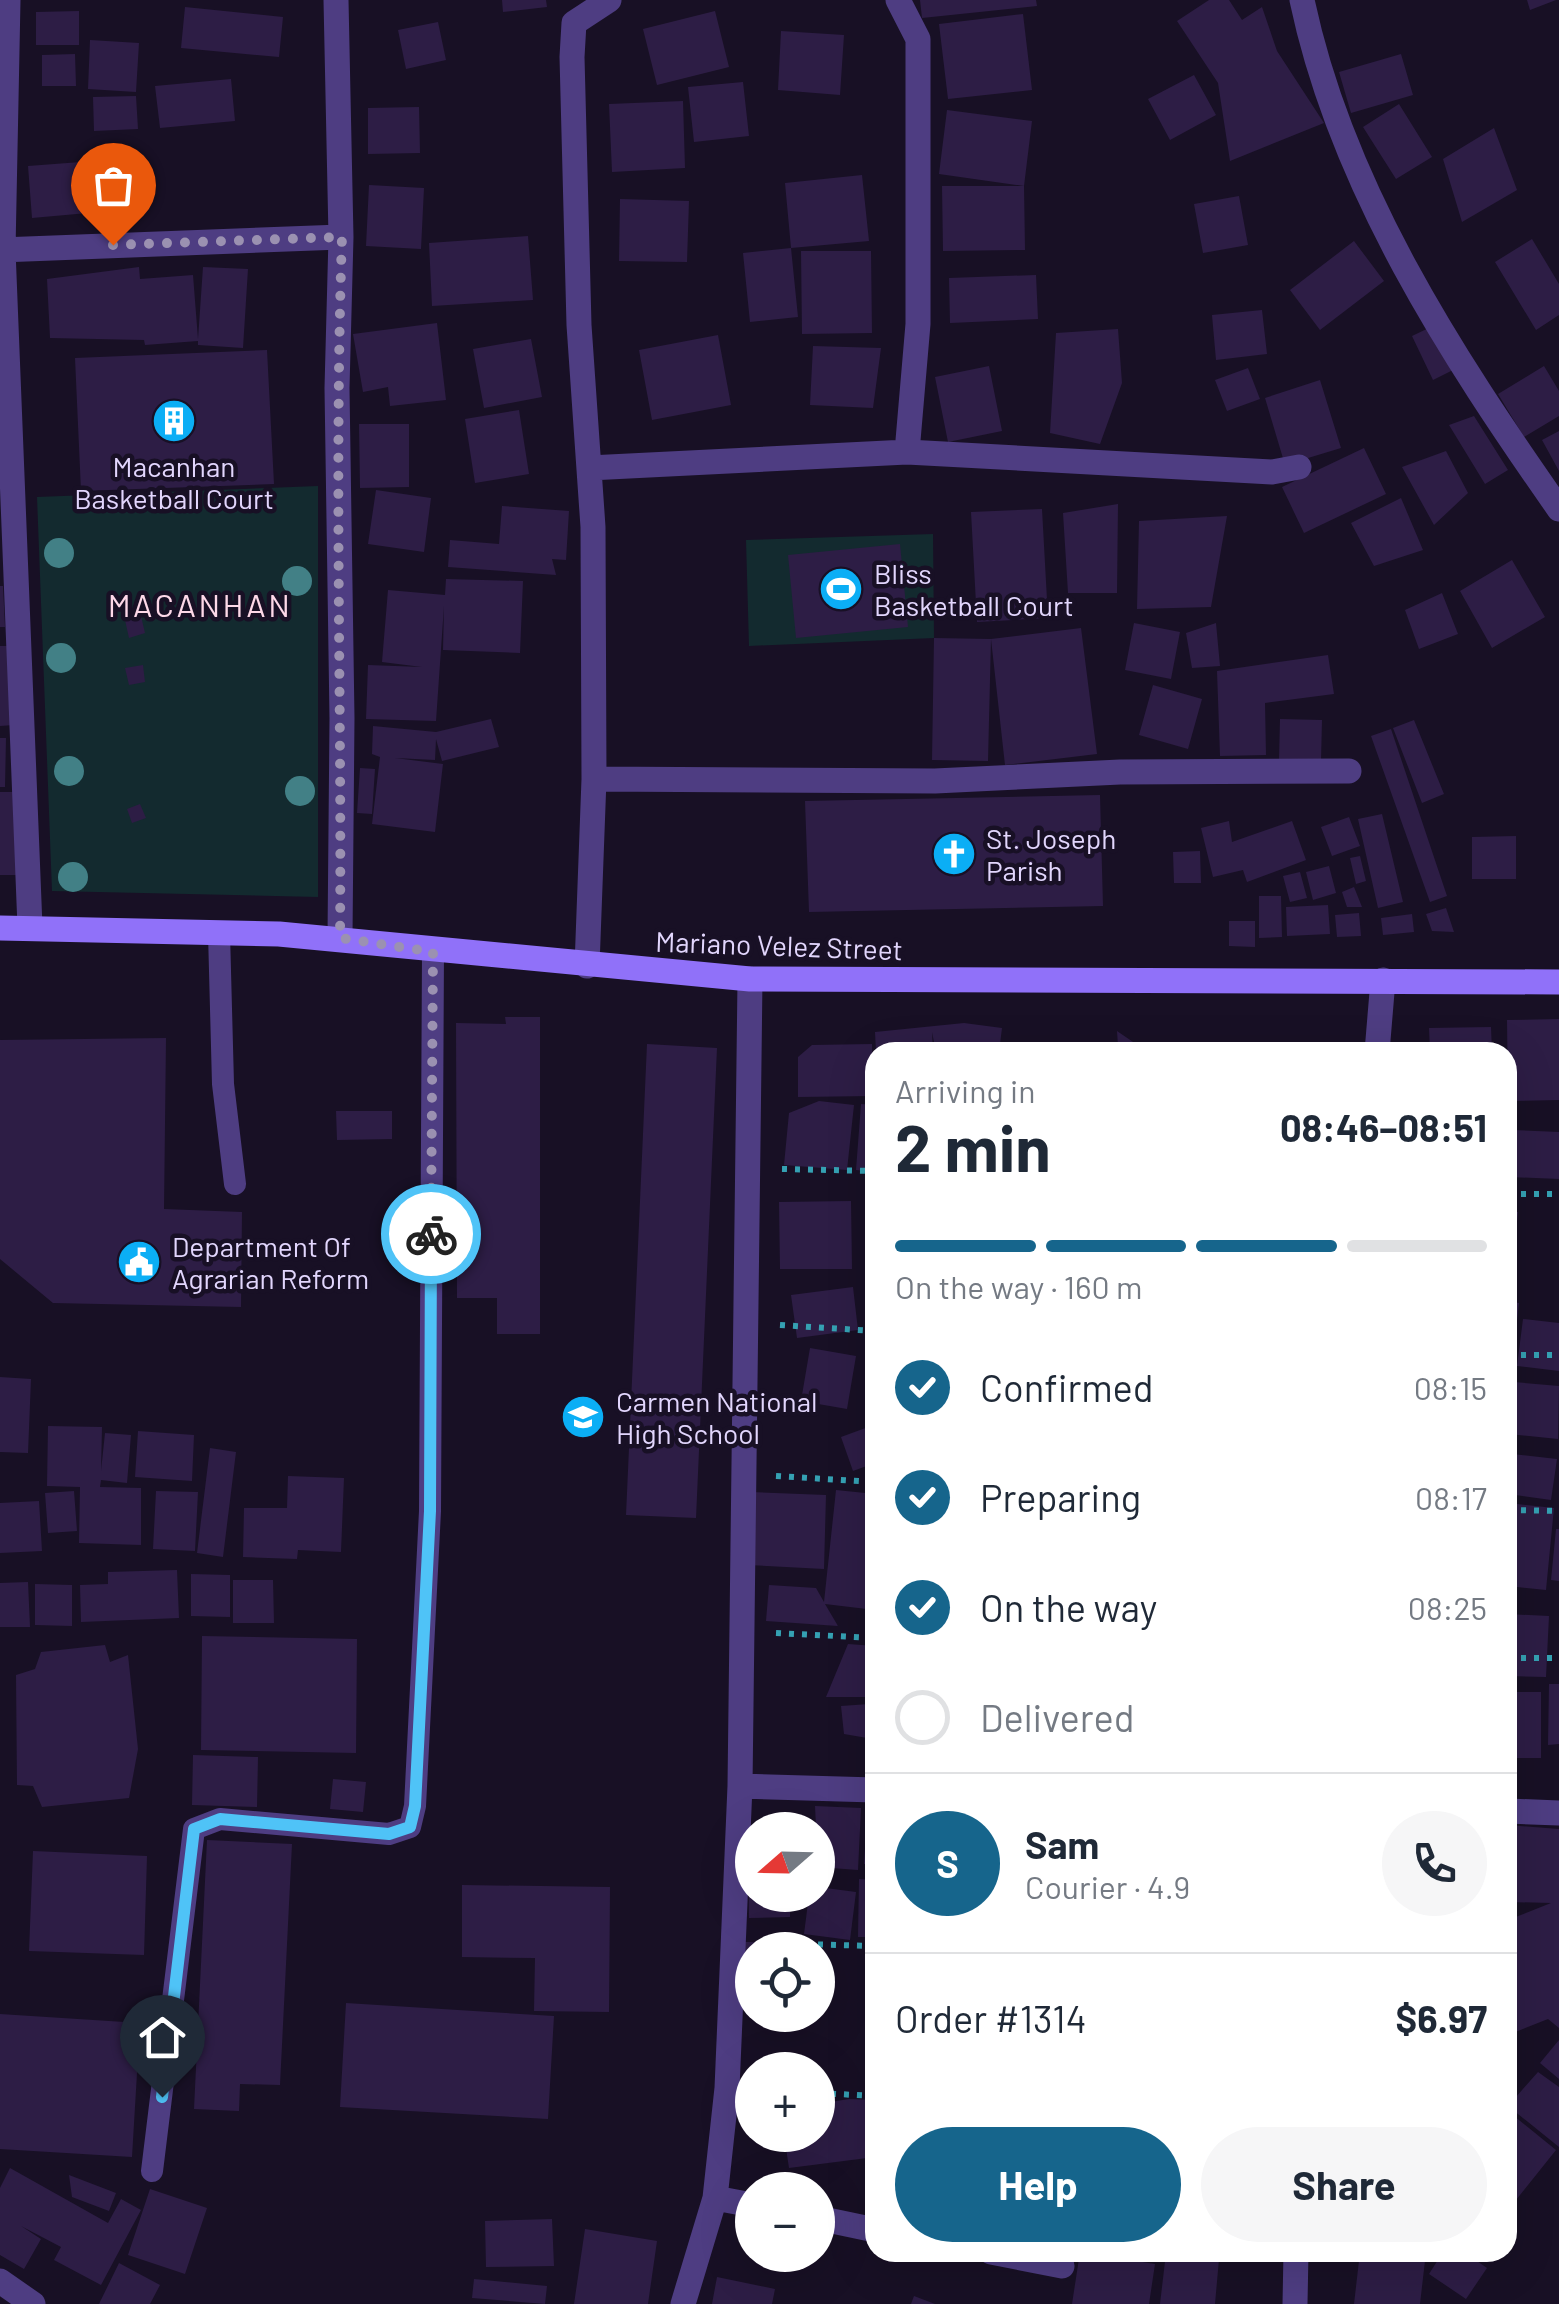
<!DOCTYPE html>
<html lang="en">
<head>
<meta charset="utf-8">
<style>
  :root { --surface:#fff; --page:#f6f6f7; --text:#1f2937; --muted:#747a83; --line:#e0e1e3; --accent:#16658c }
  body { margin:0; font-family:Barlow,sans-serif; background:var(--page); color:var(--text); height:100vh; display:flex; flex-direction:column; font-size:38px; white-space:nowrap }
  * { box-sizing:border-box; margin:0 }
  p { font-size:32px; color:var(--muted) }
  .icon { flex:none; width:55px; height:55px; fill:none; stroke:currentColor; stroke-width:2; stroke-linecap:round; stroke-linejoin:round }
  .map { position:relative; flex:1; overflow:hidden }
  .drawer { position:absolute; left:865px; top:1042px; width:652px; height:1220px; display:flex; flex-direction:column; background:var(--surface); border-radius:30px; box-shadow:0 10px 40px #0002 }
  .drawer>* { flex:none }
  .needle { width:65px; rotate:250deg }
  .controls { position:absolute; left:735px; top:1812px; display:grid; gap:20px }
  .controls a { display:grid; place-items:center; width:100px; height:100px; border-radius:50%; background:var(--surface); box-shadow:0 10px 40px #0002; font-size:50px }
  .pin { position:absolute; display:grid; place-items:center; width:85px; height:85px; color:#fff; margin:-102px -42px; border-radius:50% 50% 50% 0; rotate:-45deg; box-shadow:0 0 10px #0007 }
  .pin .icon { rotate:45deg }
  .courier { position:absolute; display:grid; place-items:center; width:100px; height:100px; margin:-50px; border:8px solid #4fc3f7; border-radius:50%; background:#fff; color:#222; box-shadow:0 2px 12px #0007 }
  .overview em { font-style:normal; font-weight:700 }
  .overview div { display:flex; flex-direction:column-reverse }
  .overview { display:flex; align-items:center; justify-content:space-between; height:170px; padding:0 30px }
  h1 { font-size:65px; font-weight:700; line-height:75px }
  .bar { display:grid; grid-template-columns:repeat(4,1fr); gap:15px 10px; align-content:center; height:120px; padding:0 30px }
  .bar i { height:12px; border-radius:8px; background:var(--line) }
  .bar .active { background:var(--accent) }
  .bar p { grid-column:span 4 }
  .line { display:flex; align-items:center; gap:25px; padding:0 30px; border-top:2px solid var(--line) }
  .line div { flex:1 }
  .round { display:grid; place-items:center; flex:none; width:105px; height:105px; border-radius:52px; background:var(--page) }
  ol { padding:0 30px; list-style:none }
  li { display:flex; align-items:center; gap:30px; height:110px }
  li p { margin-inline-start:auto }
  li .icon { padding:10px; border-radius:50%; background:var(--accent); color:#fff; stroke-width:4 }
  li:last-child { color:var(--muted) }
  li i { width:55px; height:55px; border:5px solid var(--line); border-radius:50% }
  .primary-button { display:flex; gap:20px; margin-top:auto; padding:20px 30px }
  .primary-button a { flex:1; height:115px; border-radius:60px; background:var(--accent); color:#fff; font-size:40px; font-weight:700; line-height:115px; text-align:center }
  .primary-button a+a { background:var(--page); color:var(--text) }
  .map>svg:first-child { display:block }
</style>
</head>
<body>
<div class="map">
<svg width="1559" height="2304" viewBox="0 0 1559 2304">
  <rect width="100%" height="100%" fill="#181025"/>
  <path fill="#132a2f" d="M318,486v411l-266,-6 -15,-394z
    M933,534l1,104 -185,8 -3,-106z"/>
  <path fill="#2d1d45" d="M502,0h44l1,7 -44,5z
    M920,0h116l1,6 -115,12z
    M1209,0h20l13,20 20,-13 15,44 47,72 -94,38 -12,-78 -41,-62z
    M1527,0h29l-26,10z
    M185,7l98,10 -4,40 -98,-9z
    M79,11v34h-43v-33z
    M715,11l14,56 -72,18 -14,-56z
    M1023,14l9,76 -84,9 -9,-75z
    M438,22l8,38 -40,9 -8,-39z
    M781,31l63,4 -4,60 -62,-5z
    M90,40l49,3 -3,49 -48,-3z
    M75,54l1,32h-34v-31z
    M1401,54l12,41 -62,18 -12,-41z
    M1194,75l22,40 -46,25 -22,-41z
    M231,79l4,42 -75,7 -5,-42z
    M743,82l6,54 -55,6 -6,-55z
    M136,96l2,33 -44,2 -1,-34z
    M683,101l2,67 -73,4 -3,-68z
    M1399,104l33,53 -36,22 -33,-52z
    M419,107l1,46 -52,1v-46z
    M947,110l85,11 -8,65 -85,-12z
    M1494,128l23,62 -55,32 -19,-63z
    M94,161l5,51 -67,6 -4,-52z
    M862,175l7,66 -78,7 7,69 -48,5 -7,-69 48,-5 -6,-65z
    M369,185l55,3 -3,61 -55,-3z
    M942,186h82l1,64 -82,1z
    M1239,196l9,49 -45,8 -9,-49z
    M620,199l69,2 -2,61 -68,-1z
    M528,236l5,64 -101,6 -3,-63z
    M1532,239l27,45v31l-23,15 -41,-68z
    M1354,241l30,40 -64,49 -30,-40z
    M801,251h70l1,82 -70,1z
    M139,267l1,12 53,-4 5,64 5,-72 45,2 -5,79 -45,-3v-4l-53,4 -1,-5 -94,-2 -3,-59z
    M1036,275l2,44 -88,4 -1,-45z
    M1262,310l5,44 -51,6 -4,-45z
    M437,323l9,77 -56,6 -2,-19 -25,5 -10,-58z
    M1435,325l22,43 -24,12 -21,-44z
    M1118,329l4,54 -22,61 -50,-11 6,-100z
    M718,335l13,70 -79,15 -13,-70z
    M531,339l11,58 -58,11 -11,-59z
    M813,346l68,2 -8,60 -63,-3z
    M267,350l7,134 -193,7 -6,-133z
    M989,366l13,65 -54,11 -13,-65z
    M1544,366l15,25v25l-35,21 -26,-43z
    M1248,368l12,31 -33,12 -12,-31z
    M1320,380l21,68 -56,17 -20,-67z
    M519,410l10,64 -54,9 -10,-64z
    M1474,416l34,54 -23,14 -36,-59z
    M359,424h50v63l-49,1z
    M1559,431v40l-17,-31z
    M1364,448l22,46 -82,39 -22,-46z
    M1446,451l22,42 -34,32 -32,-58z
    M376,490l55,8 -7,54 -56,-8z
    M1401,498l22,52 -49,16 -23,-43z
    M1118,504l-1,89h-49l-5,-80z
    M502,506l67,5 -3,49 -14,-1 4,16 -108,-8 2,-27 49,4z
    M1042,509l6,109 -71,4 -6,-110z
    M1227,516l-16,91 -74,2 2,-88z
    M900,544l8,83 -112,11 -8,-83z
    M1512,560l33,57 -53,31 -32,-57z
    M446,579l77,2 -3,72 -77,-3 1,-44 -8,115 -70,-2 2,-54 54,2 -40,-5 6,-72 57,5z
    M0,586h3l2,41h-5z
    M1442,593l16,41 -39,15 -14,-39z
    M141,616l4,17 -16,5 -4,-18z
    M1134,623l46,9 -9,47 -46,-9z
    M1216,623l4,43 -28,2 -6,-35z
    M1081,628l16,126 -92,11 -14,-126z
    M934,638l57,1 -3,122 -56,-1z
    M0,646h8l6,79 -14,1z
    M1328,655l6,39 -69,9 1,52 -46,1 -3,-85z
    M143,665l2,17 -16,3 -4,-17z
    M1153,685l49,14 -14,50 -49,-14z
    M491,719l8,28 -57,14 -6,-22 -1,21 -40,-2 48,6 -8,68 -63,-8 8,-67 -8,-3 1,-28 63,6z
    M1280,719l42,1 -1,41 -42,-1z
    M1414,720l30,74 -22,9 -29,-75z
    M1391,729l56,167 -17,6 -59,-166z
    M0,738h6l-1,49h-5z
    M360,768l15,1 -3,45 -15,-1z
    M0,792h16l1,83h-17z
    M1100,795l3,111 -294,6 -4,-111z
    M140,804l6,14 -14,5 -5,-14z
    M1382,814l21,88 -25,6 -20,-89z
    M1349,817l11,29 -28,10 -11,-29z
    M1229,821l3,21 60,-21 14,39 -59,22 -4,-12 -30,7 -12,-49z
    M1516,836v43h-44v-42z
    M1200,851l1,32h-27l-1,-31z
    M1360,856l6,25 -10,3 -6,-26z
    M1329,866l7,27 -23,7 -7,-28z
    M1300,872l7,26 -17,4 -7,-26z
    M1354,887l8,20h-15l-5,-15z
    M1259,896h22l1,41 -23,1z
    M1328,905l2,29 -43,2 -1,-29z
    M1446,908l8,24 -22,-1 -6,-17z
    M1359,913l2,23 -24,1 -2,-22z
    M1412,914l2,18 -31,3 -2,-17z
    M1229,921h26v26l-26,-1z
    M505,1017h35v317h-43v-36h-40l-1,-275 50,1z
    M1559,1019v81l-51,1 -1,-81z
    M964,1023l38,5 -3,24h-63l-4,-20 1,20h-57l-1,-20z
    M1491,1027l1,25h-62l-1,-24z
    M1117,1031l19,13 -2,8h-31l15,-6z
    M166,1038l-2,171 78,3 -1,95 -188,-4 -53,-44v-219z
    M1257,1043l34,8v1h-36z
    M647,1044l70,4 -21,470 -70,-3z
    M872,1044l1,52 -75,1v-40l14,-12z
    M819,1101l35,4 -7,65 -63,-5 5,-52z
    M861,1104l14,1v67l-19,-2z
    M336,1111h56v28l-55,1z
    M1513,1130l46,2v47l-49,-2z
    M851,1201l1,68h-72l-1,-67z
    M1508,1211l10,1 -7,69 -3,-1z
    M871,1277h4v41h-7z
    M853,1287l5,43 -61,8 -6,-43z
    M1508,1301l11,2 -9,77h-2z
    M1523,1319l36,4v48l-42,-5z
    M810,1348l46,8 -9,53 -46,-8z
    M0,1377l31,2 -3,74 -28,-1z
    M1514,1382l45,4 -1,53 -50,-5z
    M48,1426l54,1 -1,44 4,-38 26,2 -4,48 -26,-3 -1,7 41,1v57l-62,-2 1,-56 -33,-1z
    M871,1426l4,37 -22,8 -12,-34z
    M138,1431l56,4 -2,46 -57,-4z
    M210,1448l26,4 -13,105 -26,-4z
    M1512,1454l45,5 -6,41 -43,-6z
    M288,1476l56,2 -3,74 -43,-2 -1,9 -54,-2 1,-49h43z
    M836,1490l39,4v116l-50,-6 13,22 -72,-5 3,-36 47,3 8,14z
    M74,1491l3,40 -29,2 -3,-40z
    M156,1491l42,1 -3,59 -42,-2z
    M751,1492l75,3 -2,74 -76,-4z
    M39,1501l3,50 -42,2v-50z
    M1508,1503l46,5 -8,82 -38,-4z
    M1556,1529h3v52l-8,-1z
    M177,1570l2,48 -98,4 -1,-37 28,-1v-12z
    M191,1574l39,1v42l-39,-1z
    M233,1580h40l1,43h-41z
    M28,1582l2,45h-30v-44z
    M35,1584l37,1v41l-37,-1z
    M1508,1614l41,2 -3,61 -38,-1z
    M202,1636l155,3 -1,114 -155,-3z
    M848,1644l27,2v51h-49z
    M105,1645l5,17 18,-7 10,94 -9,49 -87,9 -9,-21 -16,-1 -1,-110 19,-6 6,-17z
    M1549,1684h10v60l-11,1z
    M1508,1692h33v66h-33z
    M869,1704l4,35 -29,-5 -3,-28z
    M193,1755l65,2 -1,50 -65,-2z
    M333,1779l33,3 -3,30 -33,-3z
    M868,1802h7v62h-11z
    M815,1806l46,2 -3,62 -40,-3z
    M1508,1825l51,4v199l-11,-9 -40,16v-115l43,-17 -43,-1z
    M207,1840l85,4 -12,241 -40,-1 -1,27 -45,-2z
    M748,1841h4v54h38v22l-41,1z
    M33,1851l114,5 -3,99 -115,-4z
    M859,1879l16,1v57h-17z
    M462,1885l148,2 -1,125 -75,-1 1,-53 -73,-1z
    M818,1887l38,5 -6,48 -46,-6 5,-39h9z
    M745,1942l60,1 -1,7h-52v61h-8z
    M346,2003l208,13 -6,103 -208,-12z
    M0,2014l140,9 -8,134 -132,-8z
    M1559,2040v39l-19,-16z
    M1538,2072l21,15v60l-51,-41z
    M849,2099l26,1v57l-86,11 -5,-33h34v-31z
    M1508,2111l48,39 -48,60z
    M10,2168l98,55 13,-24 20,11 -40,75 -47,-25 7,-13 -40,-21 20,13 -17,30 -24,-14v-67z
    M69,2175l47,18 -7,18 -37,-14z
    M150,2189l57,19 -22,66 -57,-19z
    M552,2219l2,47 -68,1 -1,-46z
    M585,2229l72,12 -9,63h-74z
    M1080,2252l75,12 -6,40h-77z
    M1360,2252h66l-6,52h-66z
    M1443,2252h21l23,16 -21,31 -37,-25z
    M1166,2253l53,6 -4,45h-55z
    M119,2263l41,22 -10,19h-51z
    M717,2277l58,12 -3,15h-60z
    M474,2279l73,7 -2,18 -73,-6z
    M914,2296l21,8h-24z"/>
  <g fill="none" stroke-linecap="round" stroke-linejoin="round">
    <path stroke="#35a1b3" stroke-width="6" stroke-dasharray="5 8" stroke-linecap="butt" d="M782,1169l93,2
      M1508,1194h51
      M780,1325l95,6
      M1508,1355h51
      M776,1476l99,6
      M1508,1510l51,1
      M776,1633l99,5
      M1508,1658h51
      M766,1943l109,3
      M818,2093l57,3"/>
    <path stroke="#4e3d82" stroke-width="22" d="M219,933l4,151 12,100
      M152,2171l42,-342 26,-10 169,15 21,-7 5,-21 15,-295 3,-560"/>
    <path stroke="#4e3d82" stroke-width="25" d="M8,0l-5,250 27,677
      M336,0l5,237 -4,151 5,330 -2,220
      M898,0l20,39v285l-11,128
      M1302,0c39,186 149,355 257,509
      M0,250l341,-13
      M589,468l318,-16 365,20 27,-5
      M594,779l341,2 185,-9 229,-1
      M587,966l7,-187 -1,-252 -14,-202 -7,-268 2,-34 35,-23
      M1377,1052l6,-72
      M740,1786l135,4
      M1508,1811l51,2
      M715,2198l37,7
      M818,2218l57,12
      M991,2252l71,14
      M0,2281l33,23
      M683,2304l32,-106 12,-110 13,-302 10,-807
      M1295,2304l1,-52"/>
    <path stroke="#9071f9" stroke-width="25" d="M0,928l279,6 471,45 809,3"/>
  </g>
  <g fill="#428086">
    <circle cx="59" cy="553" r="15"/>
    <circle cx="297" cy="581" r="15"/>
    <circle cx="61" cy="658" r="15"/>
    <circle cx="69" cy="771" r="15"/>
    <circle cx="300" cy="791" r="15"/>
    <circle cx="73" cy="877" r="15"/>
  </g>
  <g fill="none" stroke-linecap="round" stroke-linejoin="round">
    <path stroke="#9b91b1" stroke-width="10" stroke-dasharray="0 18" d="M113,245l229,-8c-8,234 0,468 -2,701l93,14 -2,282"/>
    <path stroke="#4fc3f7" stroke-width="12" d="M162,2097l32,-268 26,-10 169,15 21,-7 5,-21 15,-295 1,-277"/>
  </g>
  <defs>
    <g id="building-disc" transform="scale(2.25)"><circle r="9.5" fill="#0baef5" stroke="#181025"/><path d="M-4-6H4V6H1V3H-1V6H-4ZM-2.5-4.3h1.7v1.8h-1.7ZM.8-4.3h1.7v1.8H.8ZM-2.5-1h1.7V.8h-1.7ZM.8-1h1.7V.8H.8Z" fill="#fff"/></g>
    <g id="stadium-disc" transform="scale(2.25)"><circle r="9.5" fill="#0baef5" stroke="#181025"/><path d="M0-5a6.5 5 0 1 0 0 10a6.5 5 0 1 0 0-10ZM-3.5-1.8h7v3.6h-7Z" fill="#fff"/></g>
    <g id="church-disc" transform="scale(2.25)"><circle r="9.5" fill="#0baef5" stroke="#181025"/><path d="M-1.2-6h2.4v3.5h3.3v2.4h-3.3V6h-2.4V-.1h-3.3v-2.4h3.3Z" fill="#fff"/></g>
    <g id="civic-disc" transform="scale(2.25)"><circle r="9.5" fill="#0baef5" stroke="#181025"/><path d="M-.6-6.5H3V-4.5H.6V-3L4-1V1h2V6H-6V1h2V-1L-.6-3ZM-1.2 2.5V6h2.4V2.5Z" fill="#fff"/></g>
    <g id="school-disc" transform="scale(2.25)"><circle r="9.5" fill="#0baef5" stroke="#181025"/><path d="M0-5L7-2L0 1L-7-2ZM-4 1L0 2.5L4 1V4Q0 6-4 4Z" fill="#fff"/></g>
  </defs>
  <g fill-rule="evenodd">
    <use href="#building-disc" x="174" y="421"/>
    <use href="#stadium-disc" x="841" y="589"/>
    <use href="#church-disc" x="954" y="854"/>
    <use href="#civic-disc" x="139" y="1262"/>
    <use href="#school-disc" x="583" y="1417"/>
  </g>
  <g text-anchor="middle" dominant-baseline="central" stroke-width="9" stroke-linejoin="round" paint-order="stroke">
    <g font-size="28" fill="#e2d6fd" stroke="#181025" text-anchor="start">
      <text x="174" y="466" text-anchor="middle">Macanhan<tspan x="174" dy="32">Basketball Court</tspan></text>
      <text x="874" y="573">Bliss<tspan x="874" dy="32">Basketball Court</tspan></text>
      <text x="986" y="838">St. Joseph<tspan x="986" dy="32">Parish</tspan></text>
      <text x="172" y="1246">Department Of<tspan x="172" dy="32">Agrarian Reform</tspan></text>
      <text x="616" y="1401">Carmen National<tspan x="616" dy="32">High School</tspan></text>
    </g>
    <g font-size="28" fill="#e2d6fd" stroke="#181025">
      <text transform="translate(779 945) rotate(2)">Mariano Velez Street</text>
    </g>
    <g font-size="32" letter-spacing="2.5" fill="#fdd8e8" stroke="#181025">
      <text x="200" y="604">MACANHAN</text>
    </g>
  </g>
</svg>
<div class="controls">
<a><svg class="needle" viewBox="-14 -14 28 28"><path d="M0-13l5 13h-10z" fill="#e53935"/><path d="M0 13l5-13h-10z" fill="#747a83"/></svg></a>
<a><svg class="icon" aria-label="locate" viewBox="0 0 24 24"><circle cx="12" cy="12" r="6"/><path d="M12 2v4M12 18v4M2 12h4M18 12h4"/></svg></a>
<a>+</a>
<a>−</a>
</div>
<div class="pin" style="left:113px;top:245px;background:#ea580c"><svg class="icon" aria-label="bag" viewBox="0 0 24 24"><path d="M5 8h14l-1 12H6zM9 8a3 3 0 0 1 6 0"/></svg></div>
<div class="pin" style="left:162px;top:2097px;background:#1f2937"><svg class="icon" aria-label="home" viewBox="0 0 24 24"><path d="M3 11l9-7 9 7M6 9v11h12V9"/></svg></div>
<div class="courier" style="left:431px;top:1234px"><svg class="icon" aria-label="bike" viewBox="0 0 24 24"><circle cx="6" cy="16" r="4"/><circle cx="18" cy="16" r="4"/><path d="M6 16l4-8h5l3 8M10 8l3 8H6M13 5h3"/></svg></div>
<section class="drawer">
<div class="overview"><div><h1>2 min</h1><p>Arriving in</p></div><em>08:46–08:51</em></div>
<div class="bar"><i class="active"></i><i class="active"></i><i class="active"></i><i></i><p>On the way · 160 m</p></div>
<ol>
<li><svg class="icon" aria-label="check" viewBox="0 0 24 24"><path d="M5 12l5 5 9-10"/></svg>Confirmed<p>08:15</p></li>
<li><svg class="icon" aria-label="check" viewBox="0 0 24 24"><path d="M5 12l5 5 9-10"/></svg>Preparing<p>08:17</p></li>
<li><svg class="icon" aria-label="check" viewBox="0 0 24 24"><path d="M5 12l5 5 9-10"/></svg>On the way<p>08:25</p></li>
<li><i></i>Delivered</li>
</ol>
<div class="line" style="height:180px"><b class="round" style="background:var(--accent);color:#fff">S</b><div><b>Sam</b><p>Courier · 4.9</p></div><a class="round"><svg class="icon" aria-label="phone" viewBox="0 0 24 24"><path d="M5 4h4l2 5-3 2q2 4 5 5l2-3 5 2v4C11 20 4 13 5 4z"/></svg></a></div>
<div class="line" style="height:130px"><div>Order #1314</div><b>$6.97</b></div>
<div class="primary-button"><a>Help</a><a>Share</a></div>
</section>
</div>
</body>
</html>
